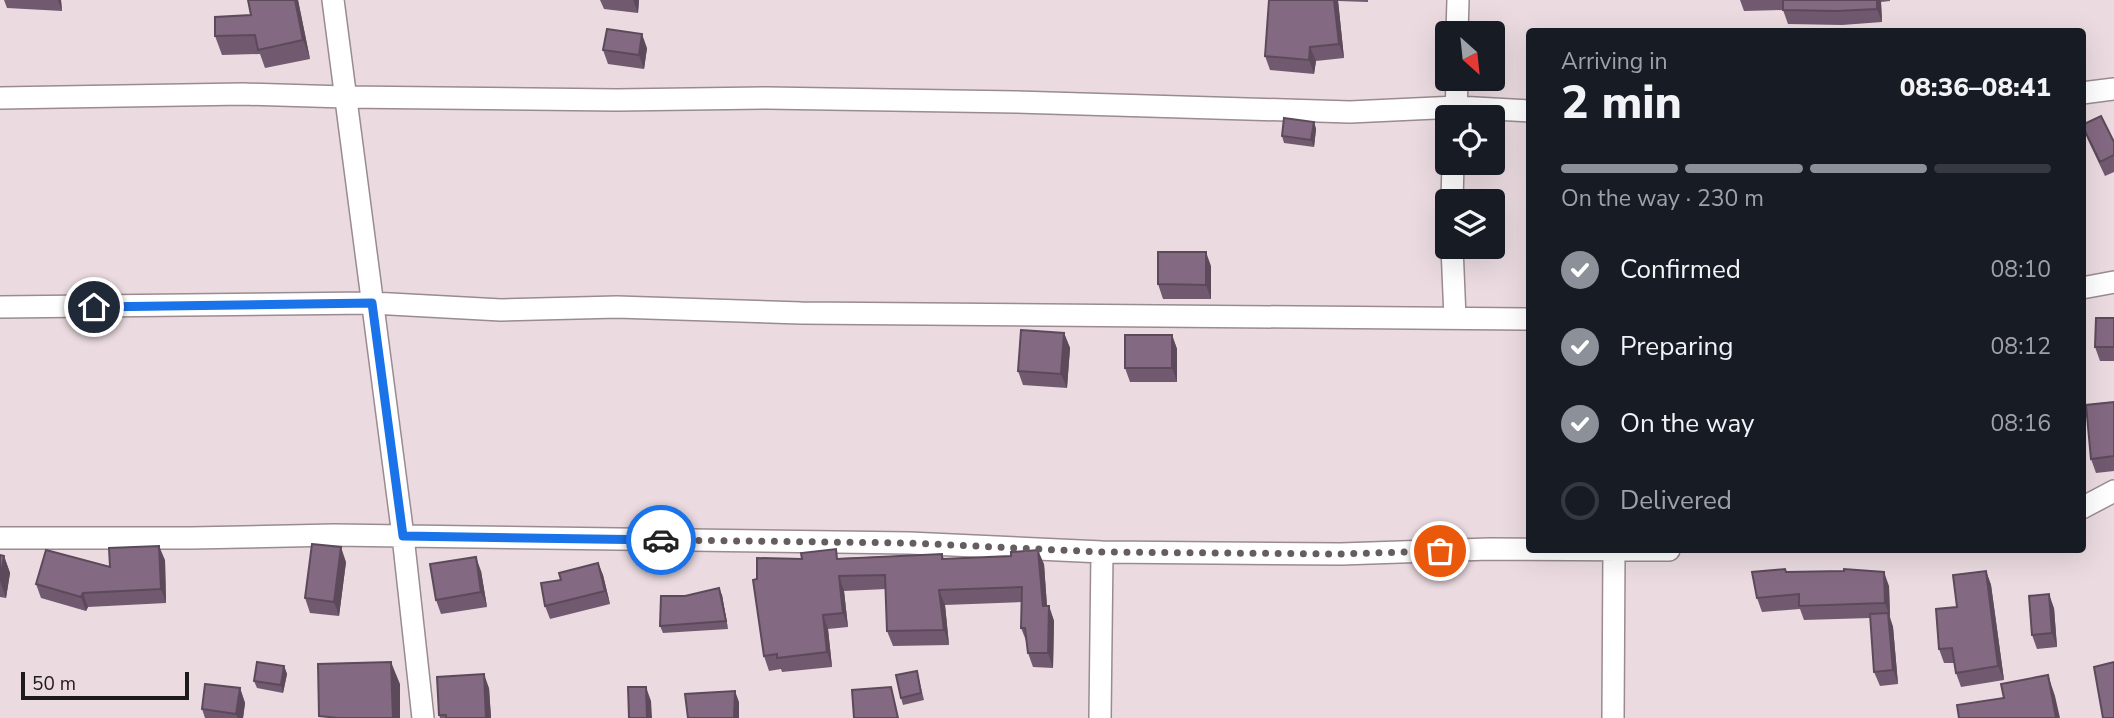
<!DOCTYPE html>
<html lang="en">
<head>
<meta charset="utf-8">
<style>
  :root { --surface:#171b24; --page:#242831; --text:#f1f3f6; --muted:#9ea1a6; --line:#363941; --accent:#8c9099 }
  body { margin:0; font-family:"Nunito Sans",sans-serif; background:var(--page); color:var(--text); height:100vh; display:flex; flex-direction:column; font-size:26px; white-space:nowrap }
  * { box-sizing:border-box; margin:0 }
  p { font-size:23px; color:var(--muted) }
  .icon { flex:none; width:38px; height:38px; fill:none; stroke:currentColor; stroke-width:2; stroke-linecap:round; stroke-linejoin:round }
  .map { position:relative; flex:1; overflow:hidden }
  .details { position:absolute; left:1526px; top:28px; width:560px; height:525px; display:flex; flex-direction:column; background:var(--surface); border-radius:7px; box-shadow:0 7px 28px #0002 }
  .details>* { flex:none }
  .needle { width:46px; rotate:153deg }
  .fabs { position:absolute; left:1435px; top:21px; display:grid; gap:14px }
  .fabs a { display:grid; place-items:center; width:70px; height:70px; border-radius:7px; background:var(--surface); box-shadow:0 7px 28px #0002; font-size:35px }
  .scale { position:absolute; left:21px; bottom:18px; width:168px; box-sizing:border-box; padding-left:7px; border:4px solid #1e191b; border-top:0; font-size:19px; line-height:24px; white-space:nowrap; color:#1e191b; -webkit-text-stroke:5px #ebdbe1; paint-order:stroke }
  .pin { position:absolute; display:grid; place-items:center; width:60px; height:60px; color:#fff; margin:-30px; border:4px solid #fff; border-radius:50%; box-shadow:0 2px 7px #0007 }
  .courier { position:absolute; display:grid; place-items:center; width:70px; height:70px; margin:-35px; border:5px solid #1a73e8; border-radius:50%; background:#fff; color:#222; box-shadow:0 2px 9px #0007 }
  .overview em { font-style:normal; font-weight:800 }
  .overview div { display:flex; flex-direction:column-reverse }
  .overview { display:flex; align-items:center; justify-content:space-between; height:119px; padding:0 35px }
  h1 { font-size:46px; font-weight:800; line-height:52px }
  .bar { display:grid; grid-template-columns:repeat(4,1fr); gap:10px 7px; align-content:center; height:84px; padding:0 35px }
  .bar i { height:9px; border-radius:5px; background:var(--line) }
  .bar .on { background:var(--accent) }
  .bar p { grid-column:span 4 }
  ol { padding:0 35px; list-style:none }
  li { display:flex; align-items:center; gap:21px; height:77px }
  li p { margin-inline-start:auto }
  li .icon { padding:7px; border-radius:50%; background:var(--accent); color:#fff; stroke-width:4 }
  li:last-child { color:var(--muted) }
  li i { width:38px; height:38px; border:4px solid var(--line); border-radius:50% }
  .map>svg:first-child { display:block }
</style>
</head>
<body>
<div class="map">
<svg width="2114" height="718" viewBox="0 0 2114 718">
  <rect width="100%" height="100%" fill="#ebdbe1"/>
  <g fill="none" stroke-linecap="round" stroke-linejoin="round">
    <g stroke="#998b90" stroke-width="24">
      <path id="minor" d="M333,0l70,536 20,182
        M1457,33l1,-33
        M2082,93l32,-4
        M0,98l243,-4 102,3 272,3 150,-2 249,4 334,10 107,-5 73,4
        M1456,117l1,-38
        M1452,201l1,-38
        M1452,247l3,71
        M2082,288l32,-6
        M0,307l372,-4 129,7 116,-3 184,6 729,6
        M2082,508l32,-17
        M0,538h191l143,-3 575,8 193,9 239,2 148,-5 180,1
        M1100,718l2,-166
        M1613,718l1,-168"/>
    </g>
    <use href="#minor" stroke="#fff" stroke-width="21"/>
  </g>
  <path fill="#715a70" d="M4,0h57l1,11 -55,-3z
    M298,0l12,59 -45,9 -5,-14 -38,1 -7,-19 36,-21z
    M600,0h39l-1,13 -34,-4z
    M1269,0h99v2l-30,-1 6,57 -28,3 -2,13 -44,-4 -5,-14z
    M1740,0h150v1l-9,1 1,20 -40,3 -54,-1 -5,-14 -39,1z
    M647,48l-3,21 -36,-5 -5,-14z
    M1314,122l2,7 -2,18 -30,-4 -2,-7z
    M2082,125l32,17v30l-9,4 -17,-36z
    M1211,266v33h-48l-5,-15z
    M2114,318v43h-14l-5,-14z
    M1064,333l6,15 -3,40 -44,-3 -5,-14z
    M1172,335l5,14v33h-47l-5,-14z
    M2114,402v69l-18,2 -5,-14z
    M942,554l2,5 100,5 3,42h2l5,15 -1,47 -20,-1 -5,-14 -1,-10 -6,-15 1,-26 -77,3 4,40 -56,1 -6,-15 -1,-42 -42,2 4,36 -20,2 4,38 -50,5 -1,-3 -12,2 -5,-15 -7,-77 83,-21z
    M0,555l4,1 6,17 -4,25 -6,-1z
    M165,560l1,43 -78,4 -2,4 -45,-13 -5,-14 74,-17z
    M346,562l-7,54 -29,-3 -5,-15z
    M598,563l5,12 7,29 -60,15 -5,-13 16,-26z
    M1785,569l1,3 103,14 1,31 3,10 5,57 -18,2 -6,-14 -4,-54 -66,2 -4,-11 -38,3 -5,-14z
    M481,571l6,36 -46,7 -5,-14z
    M1986,571l5,14 13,95 -43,7 -5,-14 -2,-10h-10l-5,-14 18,-42z
    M722,595l6,34 -65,4 -3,-7 25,-30z
    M2054,608l3,39 -20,2 -5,-14z
    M284,666l3,8 -4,19 -26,-5 -3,-7z
    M917,671l7,29 -21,5 -2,-7z
    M240,688l5,15 -2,15h-38l-3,-9z
    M489,688l2,30h-51l-1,-3z"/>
  <path fill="#5c4a5b" d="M58,0h3l1,11z
    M295,0h3l12,59 -7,-19z
    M633,0h6l-1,13z
    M1334,0h4l6,58 -5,-14z
    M1877,0h3l1,2 1,20 -5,-13z
    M642,34l5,14 -3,21 -5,-14z
    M1310,47l6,14 -2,13 -5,-14z
    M1314,122l2,7 -2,18 -3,-7z
    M1206,252l5,14v33l-5,-14z
    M1064,333l6,15 -3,40 -6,-14z
    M1172,335l5,14v33l-5,-14z
    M159,546l6,14 1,43 -5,-14z
    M341,547l5,15 -7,54 -5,-14z
    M1038,550l6,14 4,57 -5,-15z
    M4,556l6,17 -4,25 -6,-17z
    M476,557l5,14 6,36 -6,-15z
    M598,563l5,12 7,29 -5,-13z
    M1986,571l5,14 13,95 -6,-14z
    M1884,572l5,14 1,31 -5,-14z
    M839,576l5,15 4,36 -5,-14z
    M719,588l3,7 6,34 -2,-8z
    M939,590l6,15 4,40 -5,-15z
    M83,593l5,14 -2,4 -5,-14z
    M2049,594l5,14 3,39 -5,-14z
    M1049,606l5,15 -1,47 -5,-15z
    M1888,613l5,14 5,57 -5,-14z
    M823,615l5,14 4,38 -5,-15z
    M391,662l9,22v34h-7z
    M284,666l3,8 -4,19 -2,-8z
    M484,674l5,14 2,30h-5z
    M2048,675l7,21 5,22h-4z
    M646,687l5,14 1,17h-5z
    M240,688l5,15 -2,15h-5l-2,-4z
    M735,691l4,11v16h-5z"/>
  <path fill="#836982" stroke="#5c4a5b" stroke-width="2" d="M248,0h47l8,40 -45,10 -3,-15 -40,1v-19l36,-2z
    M1269,0h65l5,44 -29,3 -1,13 -44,-4z
    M1783,0h94v9l-40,2 -54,-1z
    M607,29l35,5 -3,21 -36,-5z
    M2101,116l13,26v13l-14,7 -18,-37z
    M1284,118l30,4 -3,18 -29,-4z
    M1158,252h48v33l-48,-1z
    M2096,318h18v29h-19z
    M1021,330l43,3 -3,41 -43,-3z
    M1125,335h47v33h-47z
    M2114,402v54l-23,3 -5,-54z
    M312,544l29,3 -7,55 -29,-4z
    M159,546l2,43 -78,4 -2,4 -45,-13 10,-34 64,17 -1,-19z
    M836,549l1,10 105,-5v5l69,-3v-4l27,-2 5,56h6l-1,47h-20l-3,-25h-4l1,-41 -83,3 5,40 -57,1 -2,-56 -46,1 4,37 -20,2 4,37 -50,6v-4l-13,2 -11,-76 4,-1v-21l45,1 -1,-6z
    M0,555l4,1 -4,25z
    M476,557l5,35 -45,8 -6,-36z
    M598,563l7,28 -60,15 -4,-23 20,-3 -2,-7z
    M1785,569l1,3 58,-1v-2l40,3 1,31 -86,3v-12l-42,4 -5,-26z
    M1986,571l12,95 -42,7 -4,-25 -13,1 -3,-40 21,-2 -4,-32z
    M719,588l7,33 -66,5 1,-30h24z
    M2049,594l3,39 -20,2 -3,-39z
    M1888,613l5,57 -19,2 -4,-58z
    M257,662l27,4 -3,19 -27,-4z
    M391,662l2,56h-55l-19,-2 -1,-52z
    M2114,662v56h-11l-9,-51z
    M917,671l4,22 -20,5 -5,-23z
    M484,674l2,44h-40v-3h-7l-2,-38z
    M2048,675l8,43h-97l-2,-13 47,-7 -3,-14z
    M205,684l35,4 -4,26 -34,-5z
    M628,687h18l1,31h-18z
    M891,687l7,31h-44l-2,-28z
    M735,691l-1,27h-46l-3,-24z"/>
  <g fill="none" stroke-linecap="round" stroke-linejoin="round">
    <path stroke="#665d60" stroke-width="7" stroke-dasharray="0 12.6" d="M661,540l248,3 193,9 239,2 99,-3"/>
    <path stroke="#1a73e8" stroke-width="9" d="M94,307l278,-4 31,233 258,4"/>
  </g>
</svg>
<div class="fabs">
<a><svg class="needle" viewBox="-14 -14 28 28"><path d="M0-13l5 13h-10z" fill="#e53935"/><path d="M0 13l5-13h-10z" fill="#9ea1a6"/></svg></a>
<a><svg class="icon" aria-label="locate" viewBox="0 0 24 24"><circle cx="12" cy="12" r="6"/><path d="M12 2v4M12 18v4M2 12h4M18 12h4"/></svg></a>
<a><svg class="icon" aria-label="layers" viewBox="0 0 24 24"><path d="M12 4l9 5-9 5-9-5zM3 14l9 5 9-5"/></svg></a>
</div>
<div class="scale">50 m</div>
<div class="pin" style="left:1440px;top:551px;background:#ea580c"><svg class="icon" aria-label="bag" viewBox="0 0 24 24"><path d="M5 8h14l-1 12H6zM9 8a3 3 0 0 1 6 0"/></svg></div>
<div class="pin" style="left:94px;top:307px;background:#1f2937"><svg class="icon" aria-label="home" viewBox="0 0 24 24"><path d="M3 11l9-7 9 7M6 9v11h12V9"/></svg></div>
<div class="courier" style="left:661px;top:540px"><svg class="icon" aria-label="car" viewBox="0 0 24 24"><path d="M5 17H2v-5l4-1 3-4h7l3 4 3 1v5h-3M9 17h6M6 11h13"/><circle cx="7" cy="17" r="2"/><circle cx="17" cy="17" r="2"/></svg></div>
<section class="details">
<div class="overview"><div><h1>2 min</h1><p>Arriving in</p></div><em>08:36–08:41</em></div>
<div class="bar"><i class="on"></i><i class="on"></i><i class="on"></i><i></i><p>On the way · 230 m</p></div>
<ol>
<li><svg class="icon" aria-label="check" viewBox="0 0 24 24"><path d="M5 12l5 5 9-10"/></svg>Confirmed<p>08:10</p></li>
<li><svg class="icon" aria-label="check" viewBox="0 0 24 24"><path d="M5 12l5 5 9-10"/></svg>Preparing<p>08:12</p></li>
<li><svg class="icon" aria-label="check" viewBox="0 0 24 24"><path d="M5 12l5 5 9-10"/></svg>On the way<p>08:16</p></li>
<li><i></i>Delivered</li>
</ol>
</section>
</div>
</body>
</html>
